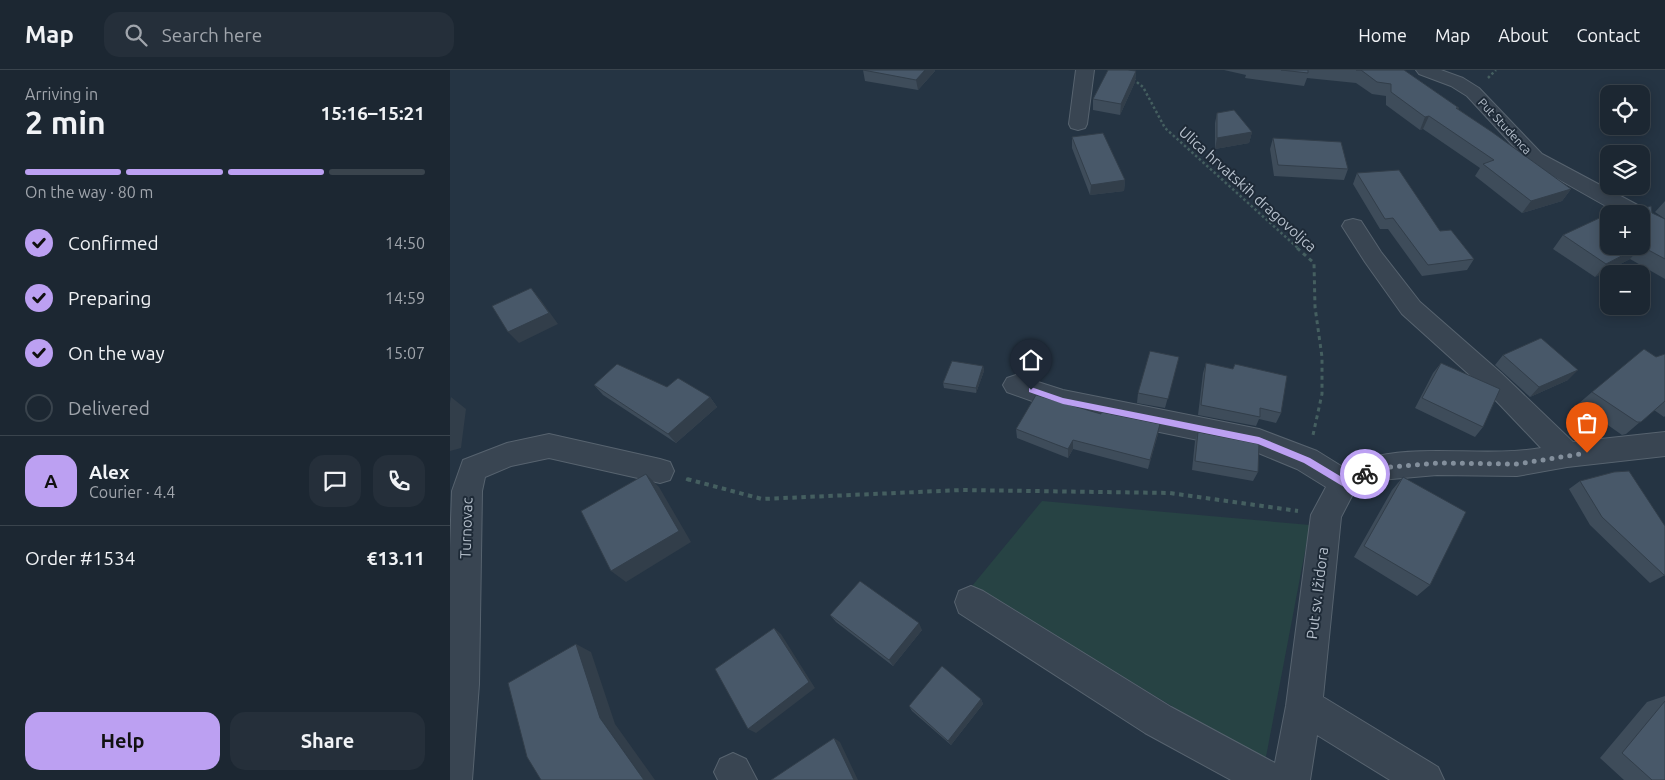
<!DOCTYPE html>
<html lang="en">
<head>
<meta charset="utf-8">
<style>
  :root { --surface:#1c2732; --page:#252f3a; --text:#f1f3f6; --muted:#a0a5ac; --line:#3a444d; --accent:#bca0f2 }
  body { margin:0; font-family:Ubuntu,sans-serif; background:var(--page); color:var(--text); height:100vh; display:flex; flex-direction:column; font-size:19px; white-space:nowrap }
  * { box-sizing:border-box; margin:0 }
  p { font-size:16px; color:var(--muted) }
  .icon { flex:none; width:28px; height:28px; fill:none; stroke:currentColor; stroke-width:2; stroke-linecap:round; stroke-linejoin:round }
  .map { position:relative; flex:1; overflow:hidden }
  .details { display:flex; flex-direction:column; background:var(--surface); width:450px }
  .details>* { flex:none }
  .controls { position:absolute; left:1150px; top:15px; display:grid; gap:10px }
  .controls a { display:grid; place-items:center; width:50px; height:50px; border-radius:10px; background:var(--surface); box-shadow:0 2px 12px #0003,0 0 0 1px var(--line); font-size:25px }
  .pin { position:absolute; display:grid; place-items:center; width:42px; height:42px; color:#fff; margin:-51px -21px; border-radius:50% 50% 50% 0; rotate:-45deg; box-shadow:0 0 5px #0007 }
  .pin .icon { rotate:45deg }
  .courier { position:absolute; display:grid; place-items:center; width:50px; height:50px; margin:-25px; border:4px solid #bca0f2; border-radius:50%; background:#fff; color:#222; box-shadow:0 1px 6px #0007 }
  .overview em { font-style:normal; font-weight:700 }
  .overview div { display:flex; flex-direction:column-reverse }
  .overview { display:flex; align-items:center; justify-content:space-between; height:85px; padding:0 25px }
  h1 { font-size:32px; font-weight:700; line-height:38px }
  .bar { display:grid; grid-template-columns:repeat(4,1fr); gap:8px 5px; align-content:center; height:60px; padding:0 25px }
  .bar i { height:6px; border-radius:4px; background:var(--line) }
  .bar .current { background:var(--accent) }
  .bar p { grid-column:span 4 }
  .line { display:flex; align-items:center; gap:12px; padding:0 25px; border-top:1px solid var(--line) }
  .line div { flex:1 }
  .round { display:grid; place-items:center; flex:none; width:52px; height:52px; border-radius:15px; background:var(--page) }
  ol { padding:0 25px; list-style:none }
  li { display:flex; align-items:center; gap:15px; height:55px }
  li p { margin-inline-start:auto }
  li .icon { padding:5px; border-radius:50%; background:var(--accent); color:#111; stroke-width:4 }
  li:last-child { color:var(--muted) }
  li i { width:28px; height:28px; border:2px solid var(--line); border-radius:50% }
  .button { display:flex; gap:10px; margin-top:auto; padding:10px 25px }
  .button a { flex:1; height:58px; border-radius:15px; background:var(--accent); color:#111; font-size:20px; font-weight:700; line-height:58px; text-align:center }
  .button a+a { background:var(--page); color:var(--text) }
  header { display:flex; align-items:center; gap:30px; box-sizing:border-box; height:70px; padding:0 25px; background:var(--surface); border-bottom:1px solid var(--line) }
  header strong { font-size:24px }
  nav { display:flex; gap:28px; margin-inline-start:auto; font-size:18px }
  .search { width:350px; height:45px; background:var(--page); display:flex; align-items:center; gap:12px; box-sizing:border-box; padding:0 18px; border-radius:15px; color:var(--muted); font-size:19px }
  main { display:flex; flex:1; min-height:0 }
  .map>svg:first-child { display:block }
</style>
</head>
<body>
<header>
<strong>Map</strong>
<div class="search"><svg class="icon" aria-label="search" viewBox="0 0 24 24"><circle cx="10" cy="10" r="6"/><path d="M15 15l6 6"/></svg>Search here</div>
<nav><a>Home</a><a>Map</a><a>About</a><a>Contact</a></nav>
</header>
<main>
<section class="details">
<div class="overview"><div><h1>2 min</h1><p>Arriving in</p></div><em>15:16–15:21</em></div>
<div class="bar"><i class="current"></i><i class="current"></i><i class="current"></i><i></i><p>On the way · 80 m</p></div>
<ol>
<li><svg class="icon" aria-label="check" viewBox="0 0 24 24"><path d="M5 12l5 5 9-10"/></svg>Confirmed<p>14:50</p></li>
<li><svg class="icon" aria-label="check" viewBox="0 0 24 24"><path d="M5 12l5 5 9-10"/></svg>Preparing<p>14:59</p></li>
<li><svg class="icon" aria-label="check" viewBox="0 0 24 24"><path d="M5 12l5 5 9-10"/></svg>On the way<p>15:07</p></li>
<li><i></i>Delivered</li>
</ol>
<div class="line" style="height:90px"><b class="round" style="background:var(--accent);color:#111">A</b><div><b>Alex</b><p>Courier · 4.4</p></div><a class="round"><svg class="icon" aria-label="chat" viewBox="0 0 24 24"><path d="M4 5h16v11H9l-5 4z"/></svg></a><a class="round"><svg class="icon" aria-label="phone" viewBox="0 0 24 24"><path d="M5 4h4l2 5-3 2q2 4 5 5l2-3 5 2v4C11 20 4 13 5 4z"/></svg></a></div>
<div class="line" style="height:65px"><div>Order #1534</div><b>€13.11</b></div>
<div class="button"><a>Help</a><a>Share</a></div>
</section>
<div class="map">
<svg width="1215" height="710" viewBox="0 0 1215 710">
  <rect width="100%" height="100%" fill="#253443"/>
  <path fill="#274344" d="M592,431l268,24 -45,237 -293,-176z"/>
  <g fill="none" stroke-linecap="round" stroke-linejoin="round">
    <g stroke="#57636f" stroke-width="2">
      <path id="minor" d="M626,0h18l-7,54 -2,4 -7,2 -7,-2 -2,-4z
        M966,0h25l22,8 16,10 63,66 103,55 3,5 -3,5 -4,1v-6h-21l-92,-52 -61,-66 -16,-10 -32,-12z
        M903,149l8,2 20,31 39,50 81,71 72,69 92,-10v24l-98,11 -50,9 -80,-1 -57,5 -26,12 -13,25 -18,180 115,70 6,13h-54l-73,-45 -7,45h-79l-86,-47 -186,-120 -4,-11 4,-11 12,-5 12,5 188,116 104,56 11,-57 25,-191 15,-28 -29,-18 -41,-17 -193,-40 -56,-20 -4,-7 4,-7 9,-3 47,15 196,39 58,22 29,18c10,-5 21,-11 31,-13 54,-11 110,1 164,-8l-58,-61 -81,-73 -37,-52 -23,-36 3,-5z
        M99,364l111,25 10,3 4,9 -4,9 -10,3 -111,-25 -38,8 -26,11 -3,14 -3,193 -7,96h-22v-232l2,-57 11,-31 44,-17z
        M283,683l13,6 11,21h-39l-4,-8 6,-13z"/>
    </g>
    <path stroke="#455f60" stroke-width="2.5" stroke-dasharray="2.5 2.5" stroke-linecap="butt" d="M1038,8l8,-8
      M683,9l10,8 22,41 134,121"/>
    <path stroke="#455f60" stroke-width="3" stroke-dasharray="4 4" stroke-linecap="butt" d="M847,178l17,15 1,44 7,50v37l-9,41
      M236,409l6,2"/>
    <path stroke="#455f60" stroke-width="4" stroke-dasharray="4.5 4.5" stroke-linecap="butt" d="M237,409l75,20 200,-9 208,3 128,18"/>
    <use href="#minor" fill="#394552" fill-rule="evenodd"/>
  </g>
  <path fill="#3e4c5a" d="M413,0h71l1,1 -17,19 -53,-9z
    M774,0h180l55,38 -1,1 113,80 -9,12 -40,12 -47,-37 5,-8 -57,-39 -3,1 -34,-25v-9l-14,-2 -16,-11 -49,-5 -3,8 -59,-8 1,-3z
    M686,1l-1,11 -15,33 -27,-5v-11z
    M767,43l35,19 -3,11 -34,6v-26z
    M622,67l53,43 -1,11 -34,4 -18,-47z
    M823,68l75,31 -4,11 -70,-4 -4,-27z
    M907,103l83,58 34,28 -7,11 -45,6 -34,-47h-8l-27,-45z
    M1215,131v18l-10,-7z
    M1215,149v60l-35,-20 -35,18 -42,-28 10,-14 46,11z
    M1215,284v62l-1,1 -10,-7 -28,24 -4,1 -44,-31 14,-12 64,-35z
    M1053,285l65,25 -38,17 -35,-32z
    M729,287l-14,51 -28,-5 1,-10z
    M756,293l27,6 2,-5 46,49 -5,10 -17,-4 -3,7 -58,-11 5,-42z
    M991,293l42,64 -8,10 -60,-29 18,-35z
    M533,296l1,5 -8,22 -32,-5 -1,-5z
    M144,315l116,12 7,10 -41,36 -73,-48z
    M566,359l142,5 -10,35 -75,-20 -5,9 -51,-20z
    M748,362l60,40 -5,9 -61,-11 3,-29z
    M953,407l27,108 -13,11 -63,-39 38,-67z
    M1130,411l85,94 -15,8 -60,-58 -21,-36z
    M380,545l92,15 -29,36 -57,-44z
    M1215,626v84h-41l-24,-22 47,-56z
    M531,629l2,5 -32,41 -39,-34 -3,-5z"/>
  <path fill="#323e4a" d="M475,0h9l1,1 -17,19 -2,-10z
    M686,1l-1,11 -15,33 1,-11z
    M979,46l-6,13 -3,1 5,-13z
    M802,62l-3,11 -34,6 2,-11z
    M675,110l-1,11 -34,4 1,-10z
    M1121,119l-9,12 -40,12 9,-12z
    M1192,176l-12,13 -35,18 11,-13z
    M81,218l9,11 18,25 -39,19 -11,-11z
    M533,296l1,5 -8,22v-5z
    M1128,300l-10,10 -38,17 9,-10z
    M1,327l15,12 -5,39 -11,3v-48z
    M260,327l7,10 -41,36 -8,-9z
    M710,354l-2,10 -10,35 2,-9z
    M623,370v9l-5,9v-9z
    M196,404l13,13 32,55 -65,40 -15,-11z
    M469,553l3,7 -29,36 -4,-6z
    M324,558l7,6 34,54 -59,45 -8,-4z
    M126,574l15,8 24,72 40,56h-11l-44,-62z
    M531,629l2,5 -32,41 -3,-4z
    M384,668l6,4 18,38h-4z"/>
  <path fill="#485869" stroke="#323e4a" d="M413,0h62l-9,10z
    M658,0h20l8,1 -15,33 -28,-5z
    M831,0h27v3z
    M906,0h48l55,38h-3l36,24 79,57 -40,12 -48,-37 11,-4 -65,-44 -4,1 -34,-25v-8l-14,-2 -16,-12z
    M784,40l18,22 -35,6v-25z
    M653,63l22,47 -34,5 -19,-48z
    M823,68l68,4 7,27 -70,-4z
    M949,100l41,61 11,-1 23,29 -46,6 -35,-47 -8,1 -28,-46z
    M1201,136l1,7 13,6v40l-24,-13v-32h-12z
    M1158,144l1,1v31h32l-35,18 -43,-29z
    M81,218l18,25 -41,19 -16,-26z
    M1091,268l37,32 -39,17 -36,-32z
    M1194,279l12,8 9,-3v47l-24,21h-4l-45,-30z
    M700,281l29,6 -11,42 -30,-6z
    M502,291l31,5 -7,22 -33,-5z
    M756,293l27,6 2,-5 52,12 -6,37 -21,-5v9l-59,-12z
    M991,293l59,26 -17,38 -61,-29z
    M167,294l50,23 11,-9 32,19 -42,37 -74,-49z
    M586,325l65,19v-2l59,12 -10,36 -77,-20 -5,9 -52,-20z
    M748,362l61,12 -1,28 -63,-11z
    M1179,401l36,55v49h-1l-62,-58 -22,-36 34,-9z
    M196,404l33,57 -68,40 -30,-60z
    M953,407l63,35 -36,73 -66,-39z
    M410,511l59,42 -30,37 -59,-45z
    M324,558l35,54 -61,47 -33,-60z
    M126,574l24,74 44,62h-103l-14,-23 -19,-74z
    M492,596l39,33 -33,42 -39,-35z
    M1215,631v79h-13l-30,-27z
    M384,668l20,42h-83z"/>
  <path fill="#bca0f2" d="M581,317l32,11 196,39 51,21 35,21 20,-9 4,4 -1,2 -24,11 -40,-24 -46,-19 -195,-40 -34,-12v-4z"/>
  <g fill="none" stroke-linecap="round" stroke-linejoin="round">
    <path stroke="#838f9c" stroke-width="5" stroke-dasharray="0 9" d="M915,404l12,-6 61,-5 79,1 70,-11"/>
  </g>
  <g text-anchor="middle" dominant-baseline="central" stroke-width="4" stroke-linejoin="round" paint-order="stroke">
    <g font-size="12" fill="#b6c0cc" stroke="#1e2a37">
      <text transform="translate(1055 56) rotate(47)">Put Studenca</text>
    </g>
    <g font-size="15" fill="#b6c0cc" stroke="#1e2a37">
      <text transform="translate(798 119) rotate(42)">Ulica hrvatskih dragovoljca</text>
      <text transform="translate(16 458) rotate(-88)">Turnovac</text>
      <text transform="translate(867 523) rotate(-83)">Put sv. Ižidora</text>
    </g>
  </g>
</svg>
<div class="controls">
<a><svg class="icon" aria-label="locate" viewBox="0 0 24 24"><circle cx="12" cy="12" r="6"/><path d="M12 2v4M12 18v4M2 12h4M18 12h4"/></svg></a>
<a><svg class="icon" aria-label="layers" viewBox="0 0 24 24"><path d="M12 4l9 5-9 5-9-5zM3 14l9 5 9-5"/></svg></a>
<a>+</a>
<a>−</a>
</div>
<div class="pin" style="left:1137px;top:383px;background:#ea580c"><svg class="icon" aria-label="bag" viewBox="0 0 24 24"><path d="M5 8h14l-1 12H6zM9 8a3 3 0 0 1 6 0"/></svg></div>
<div class="pin" style="left:581px;top:320px;background:#1f2937"><svg class="icon" aria-label="home" viewBox="0 0 24 24"><path d="M3 11l9-7 9 7M6 9v11h12V9"/></svg></div>
<div class="courier" style="left:915px;top:404px"><svg class="icon" aria-label="bike" viewBox="0 0 24 24"><circle cx="6" cy="16" r="4"/><circle cx="18" cy="16" r="4"/><path d="M6 16l4-8h5l3 8M10 8l3 8H6M13 5h3"/></svg></div>
</div>
</main>
</body>
</html>
